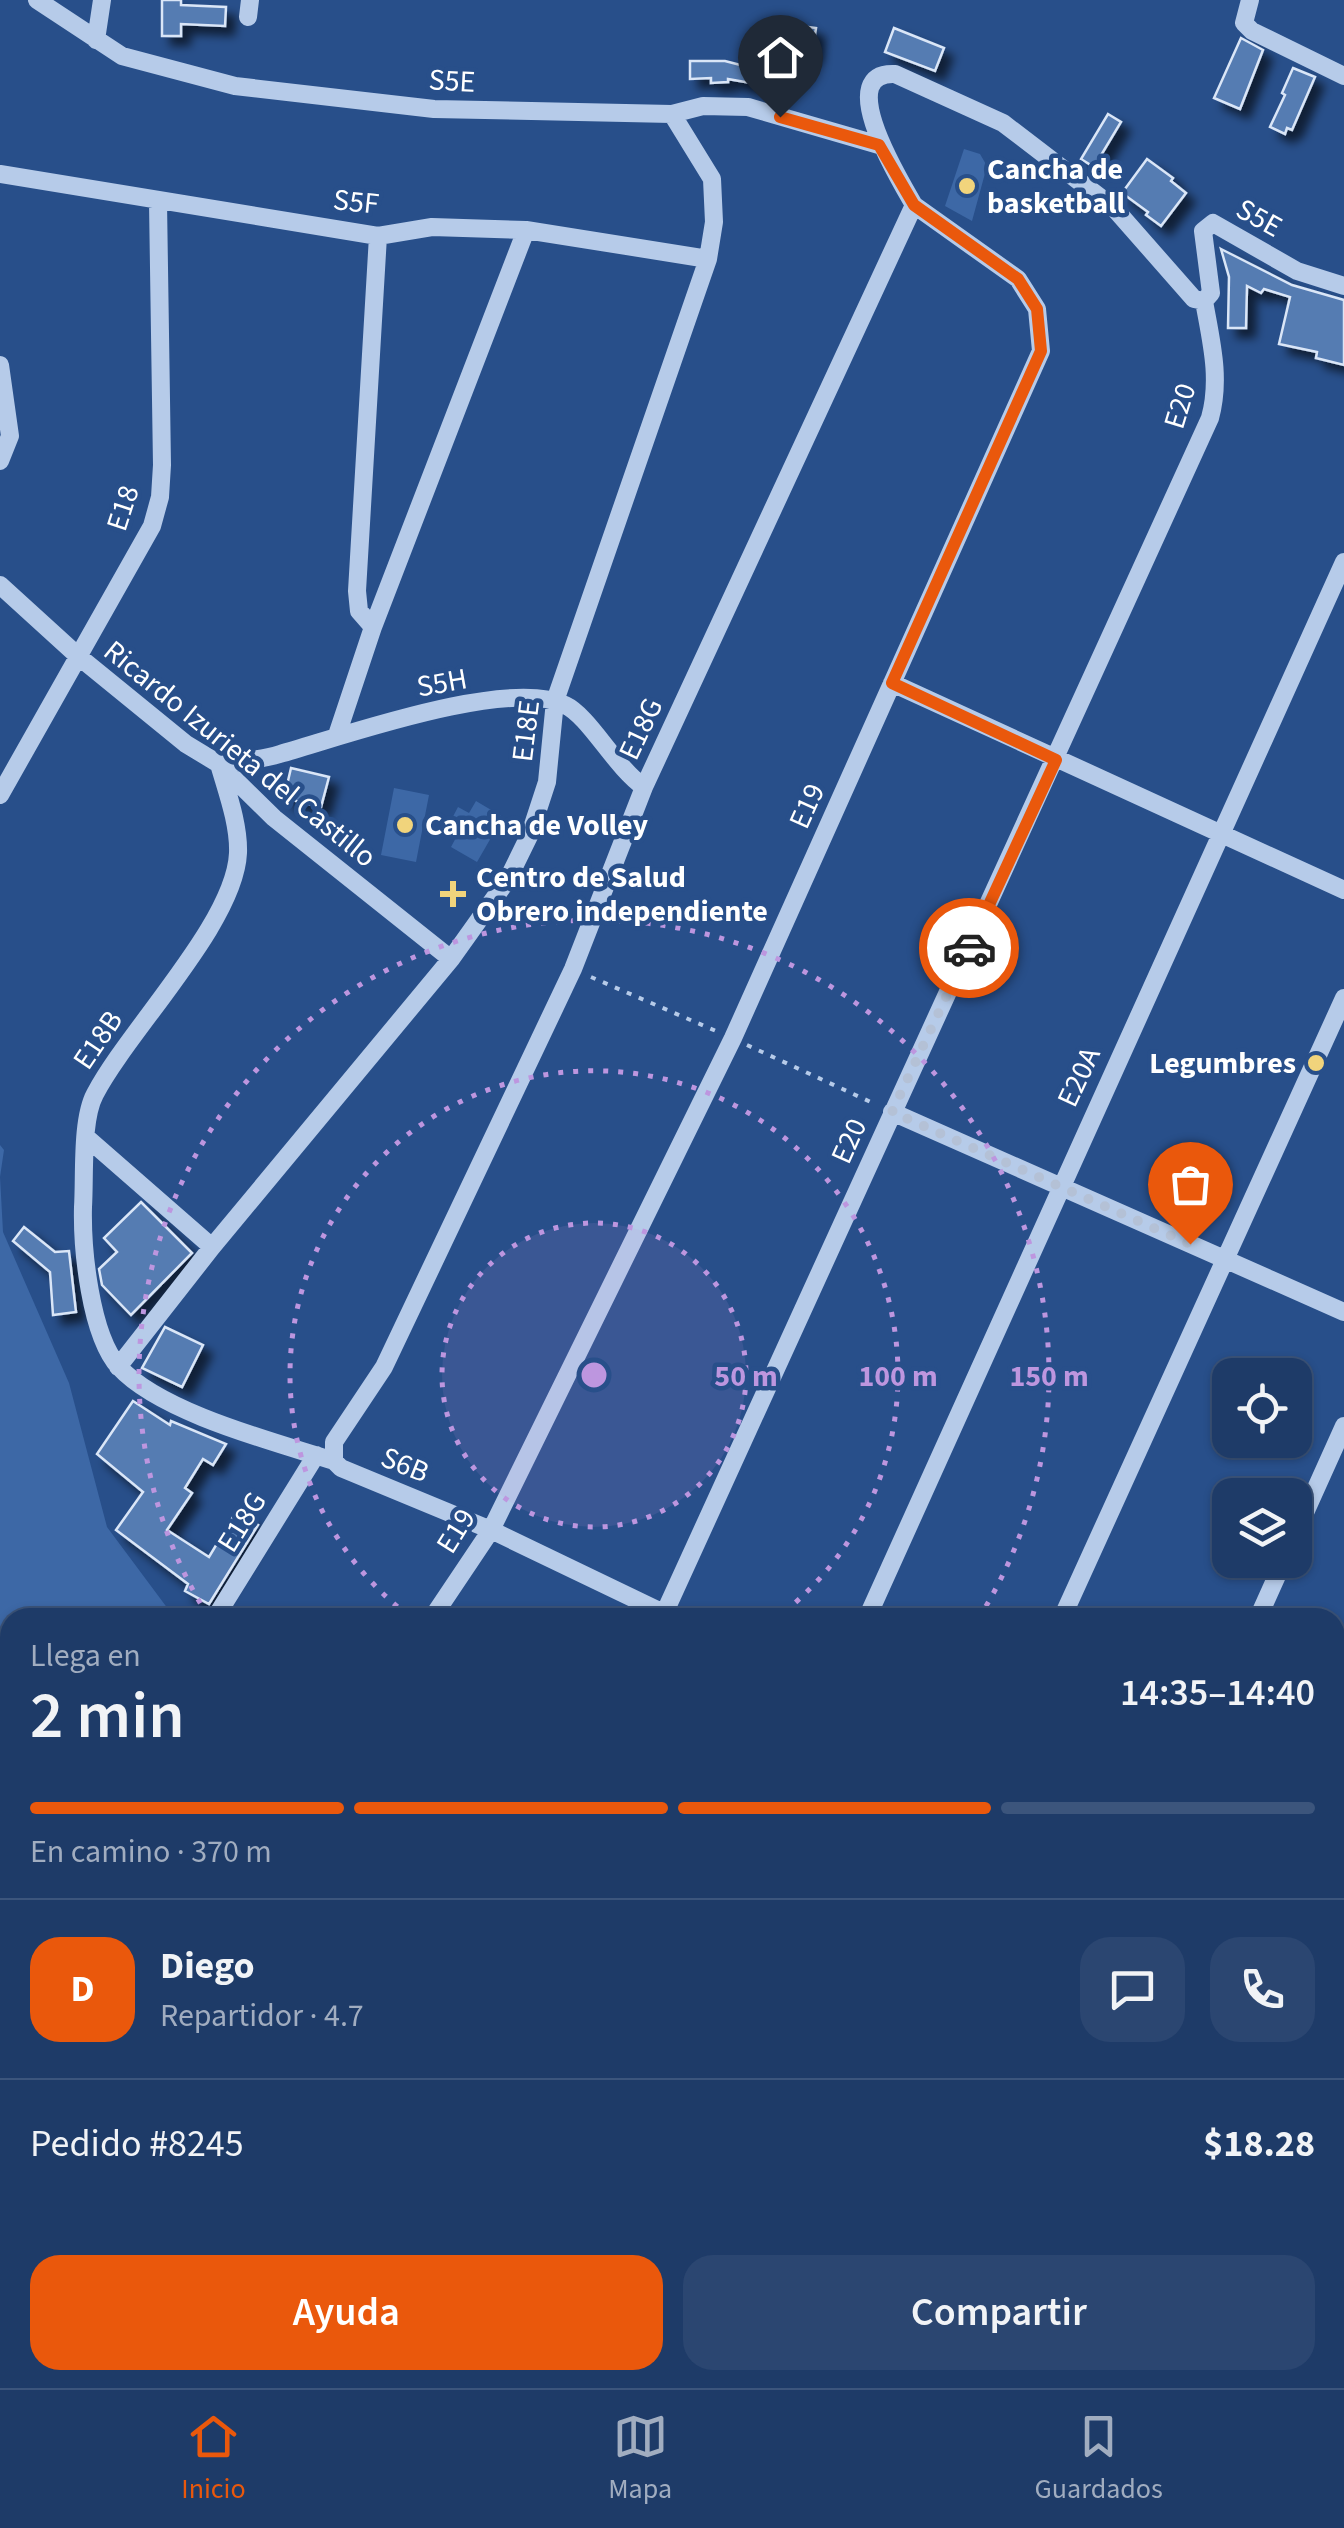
<!DOCTYPE html>
<html lang="es">
<head>
<meta charset="utf-8">
<style>
  :root { --surface:#1e3b68; --page:#2b4671; --text:#f1f3f6; --muted:#a1adc0; --line:#3c557c; --accent:#ea580c }
  body { margin:0; font-family:"Source Sans 3",sans-serif; background:var(--page); color:var(--text); height:100vh; display:flex; flex-direction:column; font-size:38px; white-space:nowrap }
  * { box-sizing:border-box; margin:0 }
  p { font-size:32px; color:var(--muted) }
  .icon { flex:none; width:55px; height:55px; fill:none; stroke:currentColor; stroke-width:2; stroke-linecap:round; stroke-linejoin:round }
  .map { position:relative; flex:1; overflow:hidden }
  .side { position:absolute; left:0px; top:1608px; width:1345px; height:782px; display:flex; flex-direction:column; background:var(--surface); border-radius:30px 30px 0 0; box-shadow:0 2px 8px #0004,0 0 0 2px var(--line) }
  .side>* { flex:none }
  .buttons { position:absolute; left:1212px; top:1358px; display:grid; gap:20px }
  .buttons a { display:grid; place-items:center; width:100px; height:100px; border-radius:20px; background:var(--surface); box-shadow:0 2px 8px #0004,0 0 0 2px var(--line); font-size:50px }
  .pin { position:absolute; display:grid; place-items:center; width:85px; height:85px; color:#fff; margin:-102px -42px; border-radius:50% 50% 50% 0; rotate:-45deg; box-shadow:0 0 10px #0007 }
  .pin .icon { rotate:45deg }
  .courier { position:absolute; display:grid; place-items:center; width:100px; height:100px; margin:-50px; border:8px solid #ea580c; border-radius:50%; background:#fff; color:#222; box-shadow:0 2px 12px #0007 }
  .summary em { font-style:normal; font-weight:600 }
  .summary div { display:flex; flex-direction:column-reverse }
  .summary { display:flex; align-items:center; justify-content:space-between; height:170px; padding:0 30px }
  h1 { font-size:65px; font-weight:600; line-height:75px }
  .bar { display:grid; grid-template-columns:repeat(4,1fr); gap:15px 10px; align-content:center; height:120px; padding:0 30px }
  .bar i { height:12px; border-radius:8px; background:var(--line) }
  .bar .active { background:var(--accent) }
  .bar p { grid-column:span 4 }
  .line { display:flex; align-items:center; gap:25px; padding:0 30px; border-top:2px solid var(--line) }
  .line div { flex:1 }
  .round { display:grid; place-items:center; flex:none; width:105px; height:105px; border-radius:30px; background:var(--page) }
  .cta { display:flex; gap:20px; margin-top:auto; padding:20px 30px }
  .cta a { flex:1; height:115px; border-radius:30px; background:var(--accent); color:#fff; font-size:40px; font-weight:600; line-height:115px; text-align:center }
  .cta a+a { background:var(--page); color:var(--text) }
  .tabs { display:flex; justify-content:space-around; align-items:center; height:140px; border-top:2px solid var(--line); background:var(--surface); font-size:28px; color:var(--muted) }
  .tabs a { display:grid; justify-items:center; gap:5px }
  .tabs .active { color:var(--accent) }
  .map>svg:first-child { display:block }
</style>
</head>
<body>
<div class="map">
<svg width="1344" height="2388" viewBox="0 0 1344 2388">
  <defs>
    <filter id="shadow"><feDropShadow dx="9" dy="9" stdDeviation="5" flood-color="#0009"/></filter>
  </defs>
  <rect width="100%" height="100%" fill="#284f8a"/>
  <path fill="#3d68a6" d="M964,149l16,5 7,12 -15,55 -27,-15z
    M394,788l35,7 -13,67 -35,-7z
    M476,801l27,16 -26,45 -26,-15 8,-15 -11,-6 10,-19 11,6z
    M0,1145l4,5 -4,27 3,55 66,151 38,144 67,90 -164,1v26l-10,6z"/>
  <g fill="none" stroke-linecap="round" stroke-linejoin="round">
    <path stroke="#abc5ea" stroke-width="6" d="M1335,1766h9
      M0,2108l10,-3"/>
  </g>
  <path fill="#557bb2" stroke="#dae6f7" stroke-width="2.5" filter="url(#shadow)" d="M162,0h19v5l45,2 -1,19 -44,-2v12h-19z
    M793,25l23,3 -4,25 -22,-3z
    M894,28l50,20 -9,23 -50,-19z
    M1241,38l22,12 -23,59 -26,-11z
    M690,61h35l58,15 -3,12 -52,-9v3l-17,1v-5l-21,1z
    M1293,68l22,9 -23,53 -5,-2 -2,6 -15,-7 15,-32 -3,-2z
    M1108,114l13,8 -27,45 -13,-8z
    M1147,159l26,19 -2,3 15,12 -25,33 -15,-11 2,-3 -26,-19z
    M1221,249l71,36 52,15v65l-28,-7 1,-6 -38,-8 11,-47 -26,-8 -3,4 -14,-7 -1,42h-18l1,-51z
    M291,768l38,9 -8,30 -37,-9z
    M141,1202l51,51 -61,62 -29,-30 -3,-16 18,-17 -13,-14z
    M24,1227l31,25 14,-1 7,61 -23,3 -3,-43 -37,-31z
    M165,1327l38,18 -21,42 -40,-19z
    M133,1401l37,24 1,-4 55,23 -13,21 -10,-6 -18,29 7,5 -25,37 42,27 27,-45 22,13 -49,79 -24,-13 3,-7 -72,-54 27,-38 -46,-38z"/>
  <g fill="none" stroke-linecap="round" stroke-linejoin="round">
    <path stroke="#b6cbe9" stroke-width="4" stroke-dasharray="5 8" stroke-linecap="butt" d="M591,977l125,54
      M747,1045l128,59"/>
    <path stroke="#b6cbe9" stroke-width="18" d="M37,0l85,56 113,30 199,23 238,5 31,-8 45,1 131,38
      M1250,0l-6,23 8,8 92,45
      M248,17l2,-17
      M96,40l6,-40
      M0,174l378,62 54,-9 94,3 182,29
      M0,365l10,71 -10,25
      M0,585l78,71 108,88 33,20 55,54 177,141
      M373,627l-14,-16 -2,-20 21,-355
      M892,683l452,207
      M337,735l36,-108 153,-397
      M219,764c8,28 20,60 19,89 -3,70 -109,176 -143,241 -14,26 -10,82 -12,113 -1,41 7,128 36,160 42,46 156,75 215,94l7,7 150,62 181,87
      M219,764c21,-2 41,-4 61,-10 61,-17 228,-77 285,-49 24,11 50,62 79,82
      M0,795l152,-269 8,-29 2,-32 -4,-263
      M892,1112l452,200
      M86,1137l126,110
      M118,1367l94,-120 239,-288 57,-80 22,-45 17,-52 8,-81 153,-442 6,-37 -2,-43 -40,-65
      M334,1461v-19l50,-75 189,-398 71,-182 270,-582c-13,-23 -82,-134 -19,-131l108,49 111,85 80,91 10,2 7,-8 -8,-62 10,-8 84,48 47,15
      M1295,1535l49,-109
      M664,1614l546,-1196c11,-40 1,-77 -6,-117
      M215,1618l101,-163
      M432,1618l59,-88 242,-492 308,-687 -4,-42 -19,-30 -104,-74
      M867,1618c157,-353 320,-703 477,-1056
      M1062,1618l282,-620
      M1258,1618l26,-58
      M5,2169l5,33
      M0,2337l10,-3
      M1335,2364l9,2
      M402,2380l56,8
      M606,2380l1,8
      M22,2388l1,-8
      M177,2388l1,-8
      M335,2388l1,-8
      M770,2388l9,-8
      M949,2388v-8
      M1062,2388v-8
      M1309,2388v-8"/>
  </g>
  <g fill="none" stroke-linecap="round" stroke-linejoin="round">
    <path stroke="#b4c1d6" stroke-width="10" stroke-dasharray="0 18" d="M969,948l-77,164 298,132"/>
    <path stroke="#ea580c" stroke-width="12" d="M780,117l99,28 35,60 104,74 19,30 4,42 -149,332 164,77 -87,188"/>
  </g>
  <circle cx="594" cy="1375" r="152" fill="#bd96df" fill-opacity=".12"/>
  <g fill="none" stroke="#bd96df" stroke-width="5" stroke-dasharray="5 10">
    <circle cx="594" cy="1375" r="152"/>
    <path d="M409 1616A304 304 0 1 1 779 1616"/>
    <path d="M208 1616A455 455 0 1 1 980 1616"/>
  </g>
  <g fill="#f1d47c" stroke="#284f8a" stroke-width="4">
    <circle cx="967" cy="186" r="10"/>
    <circle cx="405" cy="825" r="10"/>
    <path d="M448 879h10v10h10v10h-10v10h-10v-10h-10v-10h10z"/>
    <circle cx="1316" cy="1063" r="10"/>
  </g>
  <g text-anchor="middle" dominant-baseline="central" stroke-width="9" stroke-linejoin="round" paint-order="stroke">
    <g font-size="30" fill="#fff" stroke="#284f8a">
      <text transform="translate(452 81) rotate(3)">S5E</text>
      <text transform="translate(356 202) rotate(6)">S5F</text>
      <text transform="translate(1259 218) rotate(29)">S5E</text>
      <text transform="translate(1180 406) rotate(-73)">E20</text>
      <text transform="translate(123 508) rotate(-72)">E18</text>
      <text transform="translate(442 683) rotate(-10)">S5H</text>
      <text transform="translate(641 729) rotate(-65)">E18G</text>
      <text transform="translate(526 731) rotate(-83)">E18E</text>
      <text transform="translate(240 754) rotate(39)">Ricardo Izurieta del Castillo</text>
      <text transform="translate(807 806) rotate(-66)">E19</text>
      <text transform="translate(98 1040) rotate(-56)">E18B</text>
      <text transform="translate(1079 1077) rotate(-65)">E20A</text>
      <text transform="translate(849 1141) rotate(-66)">E20</text>
      <text transform="translate(405 1465) rotate(22)">S6B</text>
      <text transform="translate(242 1522) rotate(-58)">E18G</text>
      <text transform="translate(456 1531) rotate(-58)">E19</text>
    </g>
    <g font-size="30" font-weight="bold" fill="#fff" stroke="#284f8a" text-anchor="start">
      <text x="987" y="169">Cancha de<tspan x="987" dy="34">basketball</tspan></text>
      <text x="425" y="825">Cancha de Volley</text>
      <text x="476" y="877">Centro de Salud<tspan x="476" dy="34">Obrero independiente</tspan></text>
      <text x="1296" y="1063" text-anchor="end">Legumbres</text>
    </g>
  </g>
  <circle cx="594" cy="1375" r="15" fill="#bd96df" stroke="#284f8a" stroke-width="5"/>
  <g font-size="30" text-anchor="middle" font-weight="bold" fill="#bd96df" stroke="#284f8a" stroke-width="9" stroke-linejoin="round" paint-order="stroke">
    <text x="746" y="1386">50 m</text>
    <text x="898" y="1386">100 m</text>
    <text x="1049" y="1386">150 m</text>
  </g>
</svg>
<div class="buttons">
<a><svg class="icon" aria-label="locate" viewBox="0 0 24 24"><circle cx="12" cy="12" r="6"/><path d="M12 2v4M12 18v4M2 12h4M18 12h4"/></svg></a>
<a><svg class="icon" aria-label="layers" viewBox="0 0 24 24"><path d="M12 4l9 5-9 5-9-5zM3 14l9 5 9-5"/></svg></a>
</div>
<div class="pin" style="left:1190px;top:1244px;background:#ea580c"><svg class="icon" aria-label="bag" viewBox="0 0 24 24"><path d="M5 8h14l-1 12H6zM9 8a3 3 0 0 1 6 0"/></svg></div>
<div class="pin" style="left:780px;top:117px;background:#1f2937"><svg class="icon" aria-label="home" viewBox="0 0 24 24"><path d="M3 11l9-7 9 7M6 9v11h12V9"/></svg></div>
<div class="courier" style="left:969px;top:948px"><svg class="icon" aria-label="car" viewBox="0 0 24 24"><path d="M5 17H2v-5l4-1 3-4h7l3 4 3 1v5h-3M9 17h6M6 11h13"/><circle cx="7" cy="17" r="2"/><circle cx="17" cy="17" r="2"/></svg></div>
<section class="side">
<div class="summary"><div><h1>2 min</h1><p>Llega en</p></div><em>14:35–14:40</em></div>
<div class="bar"><i class="active"></i><i class="active"></i><i class="active"></i><i></i><p>En camino · 370 m</p></div>
<div class="line" style="height:180px"><b class="round" style="background:var(--accent);color:#fff">D</b><div><b>Diego</b><p>Repartidor · 4.7</p></div><a class="round"><svg class="icon" aria-label="chat" viewBox="0 0 24 24"><path d="M4 5h16v11H9l-5 4z"/></svg></a><a class="round"><svg class="icon" aria-label="phone" viewBox="0 0 24 24"><path d="M5 4h4l2 5-3 2q2 4 5 5l2-3 5 2v4C11 20 4 13 5 4z"/></svg></a></div>
<div class="line" style="height:130px"><div>Pedido #8245</div><b>$18.28</b></div>
<div class="cta"><a>Ayuda</a><a>Compartir</a></div>
</section>
</div>
<nav class="tabs">
<a class="active"><svg class="icon" aria-label="home" viewBox="0 0 24 24"><path d="M3 11l9-7 9 7M6 9v11h12V9"/></svg>Inicio</a>
<a><svg class="icon" aria-label="map" viewBox="0 0 24 24"><path d="M3 6l6-2 6 2 6-2v14l-6 2-6-2-6 2zM9 4v14M15 6v14"/></svg>Mapa</a>
<a><svg class="icon" aria-label="saved" viewBox="0 0 24 24"><path d="M7 4h10v16l-5-4-5 4z"/></svg>Guardados</a>
</nav>
</body>
</html>
